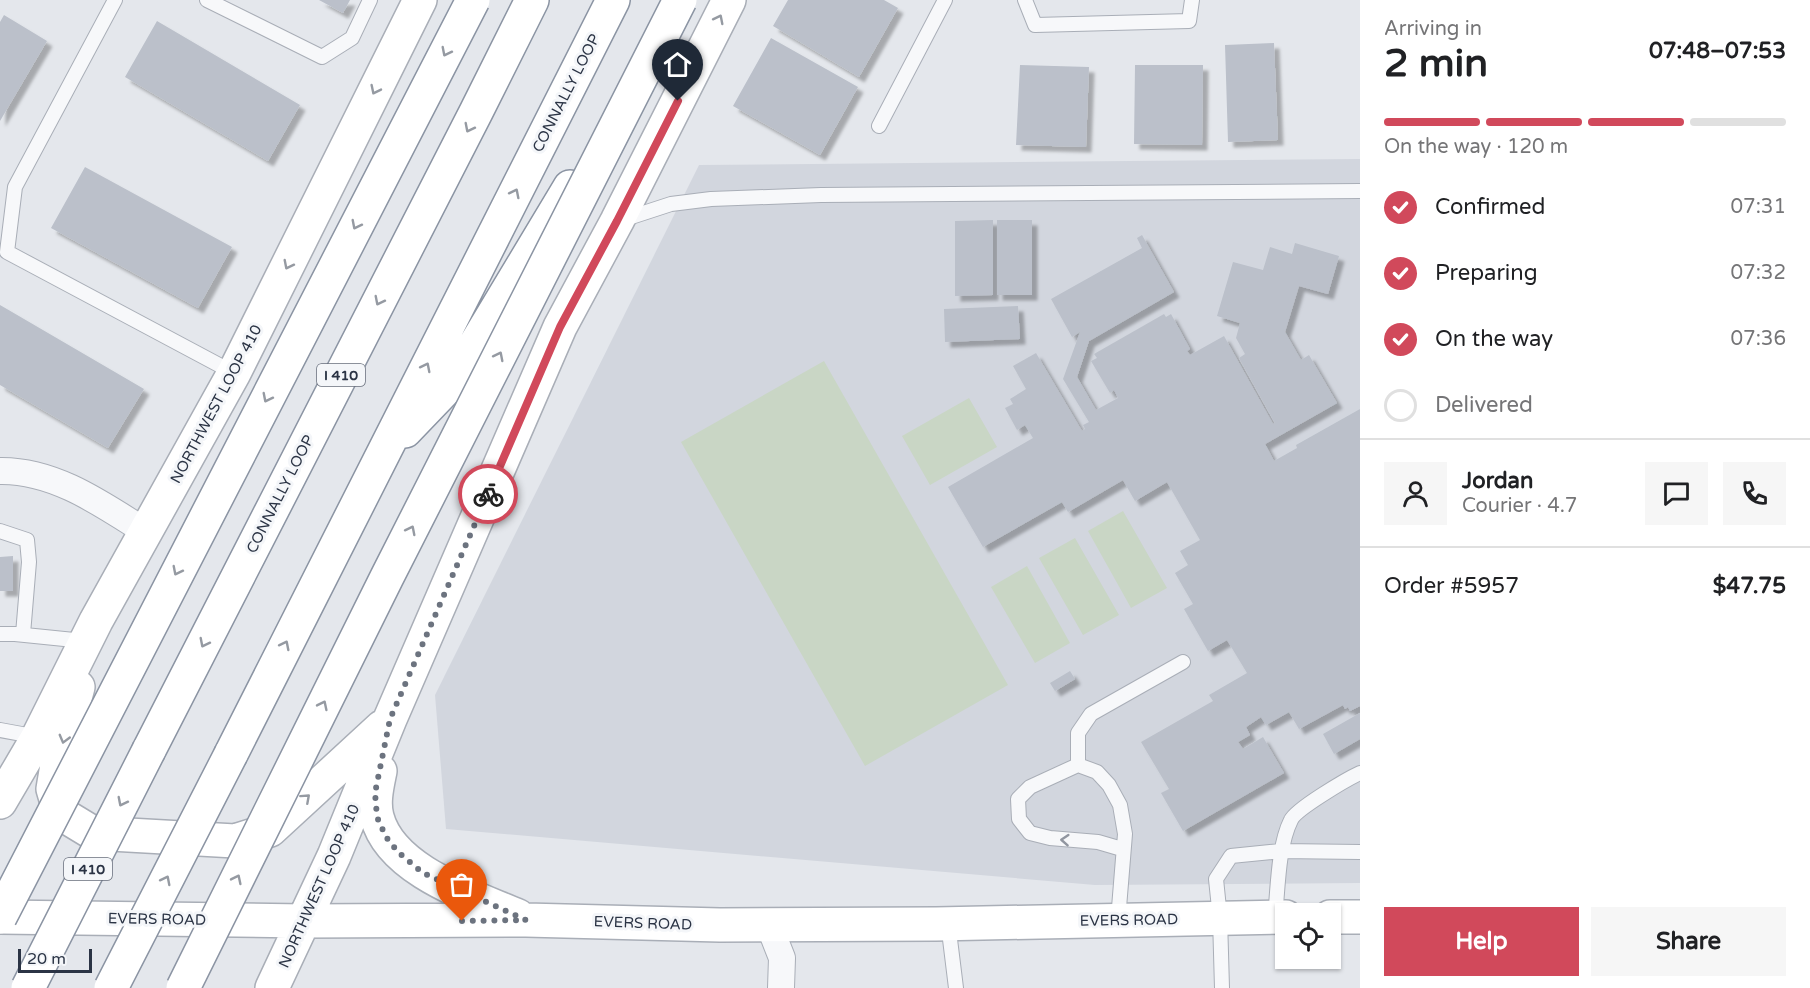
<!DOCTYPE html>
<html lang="en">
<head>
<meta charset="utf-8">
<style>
  :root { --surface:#fff; --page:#f6f6f6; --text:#202124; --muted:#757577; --line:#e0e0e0; --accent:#d1495b }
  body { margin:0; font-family:"Varela Round",sans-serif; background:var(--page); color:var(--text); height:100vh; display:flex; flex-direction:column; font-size:22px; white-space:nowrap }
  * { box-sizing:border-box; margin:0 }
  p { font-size:20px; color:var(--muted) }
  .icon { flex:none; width:33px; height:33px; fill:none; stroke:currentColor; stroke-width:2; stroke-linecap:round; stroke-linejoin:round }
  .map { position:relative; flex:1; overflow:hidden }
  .drawer { display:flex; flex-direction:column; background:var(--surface); width:450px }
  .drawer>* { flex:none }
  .fabs { position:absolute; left:1275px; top:903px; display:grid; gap:12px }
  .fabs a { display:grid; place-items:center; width:66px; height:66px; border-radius:0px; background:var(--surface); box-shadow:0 2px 4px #0004; font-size:30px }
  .scale { position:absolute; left:18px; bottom:15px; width:74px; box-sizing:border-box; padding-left:6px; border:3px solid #2b3445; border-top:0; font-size:16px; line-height:21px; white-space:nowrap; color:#2b3445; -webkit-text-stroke:4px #f4f6f9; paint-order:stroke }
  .pin { position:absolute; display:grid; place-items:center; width:51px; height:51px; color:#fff; margin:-62px -26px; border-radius:50% 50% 50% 0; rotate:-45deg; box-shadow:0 0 6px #0007 }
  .pin .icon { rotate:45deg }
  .courier { position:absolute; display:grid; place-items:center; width:60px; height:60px; margin:-30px; border:4px solid #d1495b; border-radius:50%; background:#fff; color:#222; box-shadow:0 2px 8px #0007 }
  .head em { font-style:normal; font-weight:700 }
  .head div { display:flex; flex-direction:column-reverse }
  .head { display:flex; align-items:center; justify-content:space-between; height:102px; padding:0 24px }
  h1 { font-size:39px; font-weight:700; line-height:45px }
  .bar { display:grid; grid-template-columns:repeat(4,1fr); gap:9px 6px; align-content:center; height:72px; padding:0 24px }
  .bar i { height:8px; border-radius:4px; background:var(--line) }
  .bar .on { background:var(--accent) }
  .bar p { grid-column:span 4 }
  .line { display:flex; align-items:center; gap:15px; padding:0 24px; border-top:2px solid var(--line) }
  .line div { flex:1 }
  .round { display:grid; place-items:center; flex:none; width:63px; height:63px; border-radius:0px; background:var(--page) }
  ol { padding:0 24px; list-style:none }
  li { display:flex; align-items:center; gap:18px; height:66px }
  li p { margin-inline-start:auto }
  li .icon { padding:6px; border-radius:50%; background:var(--accent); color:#fff; stroke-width:4 }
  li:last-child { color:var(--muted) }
  li i { width:33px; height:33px; border:3px solid var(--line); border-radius:50% }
  .action { display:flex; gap:12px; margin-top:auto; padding:12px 24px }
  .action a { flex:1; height:69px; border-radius:0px; background:var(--accent); color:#fff; font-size:24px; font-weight:700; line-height:69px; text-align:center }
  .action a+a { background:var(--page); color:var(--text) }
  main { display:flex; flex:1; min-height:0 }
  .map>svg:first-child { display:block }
</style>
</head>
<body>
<main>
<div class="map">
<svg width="1360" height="988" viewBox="0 0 1360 988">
  <defs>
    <filter id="shadow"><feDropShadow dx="5.5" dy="5.5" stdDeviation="1.5" flood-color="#0004"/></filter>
  </defs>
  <rect width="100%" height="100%" fill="#e4e7ec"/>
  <path fill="#d2d6de" d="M1360,159v724l-265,2 -649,-56 -11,-134 264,-530z"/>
  <path fill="#c9d6c5" d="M824,361l184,324 -143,81 -184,-324z
    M969,398l28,49 -67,38 -28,-49z
    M1123,511l44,77 -36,20 -43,-77z
    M1075,538l44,77 -36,20 -44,-77z
    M1027,566l43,77 -35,20 -44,-76z"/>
  <path fill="#bbc0ca" filter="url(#shadow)" d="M319,0h31l-7,13z
    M788,0h96l14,8 -39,69 -86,-51z
    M4,15l43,26 -47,80v-99z
    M157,21l143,84 -32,56 -143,-84z
    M771,38l87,49 -38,68 -87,-49z
    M1274,43l4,97 -50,2 -3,-97z
    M1020,65l69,2 -3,80 -70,-2z
    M1135,65h68l-1,80 -68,-1z
    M85,167l147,80 -34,61 -147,-80z
    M993,220v75l-38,1v-75z
    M997,220h35v75h-35z
    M1142,235l32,57 -85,49 -12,36 19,33 22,-12 -4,-8 -4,3 -19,-32 6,-3 -3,-4 70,-40 2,3 5,-3 19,35 -3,2 3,4 34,-19 49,88 2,-1 -36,-65 6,-4 -9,-16 4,-15 -23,-7 16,-54 30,8 7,-23 22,7 3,-11 44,13 -11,38 -29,-8 -14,46 16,28 8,-5 28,48 -72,41 9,17 23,-13 -1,-3 64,-36v297l-10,5 -2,-4 -3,2 -2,-4 -44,24 -10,-17 -23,13 -5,-8 -15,10 4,8 -12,7 5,7 20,-12 21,36 -101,58 -22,-38 8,-4 -28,-47 72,-41 -4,-6 38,-22 -20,-33 -19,11 -24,-42 9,-5 -18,-31 13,-8 -8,-14 20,-11 -33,-58 -32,19 -12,-21 -55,32 -6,-10 -79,45 -35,-60 85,-49 -8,-13 -8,5 -12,-22 8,-4 -3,-5 16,-10 -13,-23 23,-13 46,78 3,-2 -2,-4 6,-3 -26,-43 17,-47 -8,5 -21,-38 91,-51 -5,-10z
    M0,305l144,84 -36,59 -108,-63z
    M1018,306l2,33 -75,3 -1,-33z
    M13,556v35h-13v-34z
    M1070,671l5,8 -20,12 -5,-8z
    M1360,713v26l-26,15 -11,-20z"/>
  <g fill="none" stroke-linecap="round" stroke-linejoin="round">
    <g stroke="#a9aeb7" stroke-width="16">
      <path id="lane" d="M115,0l-100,187 -8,65 227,121
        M207,0l115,57 30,-19 18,-38
        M1025,0l10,25 154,-4 3,-21
        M879,126l66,-126
        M622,220l49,-16 40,-5 110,-4 539,-4
        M0,531l27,9 2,22 -6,72
        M0,634h15l69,7
        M0,730l38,7
        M1078,765v-32l13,-19 92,-52
        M1275,917c3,-29 3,-71 16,-97 5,-11 56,-41 69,-47
        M1118,920l7,-86 -5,-29 -11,-20 -12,-13 -19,-7 -48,22 -12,12 1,20 11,14 20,5 48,4 24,7
        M948,923l8,65
        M1222,988l-2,-70 -4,-39 15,-23 50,-5 79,1"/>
    </g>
    <g stroke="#a9aeb7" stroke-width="28">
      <path id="street" d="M0,471c54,-1 102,33 146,61
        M769,925l13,33 -1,30"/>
    </g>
    <g stroke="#a9aeb7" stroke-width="36">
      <path id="secondary" d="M78,687l-21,78 -4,24 7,24 33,20 142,8 35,-11 112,-103
        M380,771c-3,15 -7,31 -3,46 14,54 95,79 141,99
        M0,802l38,-65 58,-116 138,-248 186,-373
        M0,917l305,4 221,-1 194,5 216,-1 350,-7
        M1330,917h30
        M272,988l62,-132 56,-137 170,-392 57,-106 112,-221"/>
    </g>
    <g stroke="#8b94a3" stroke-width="36">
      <path id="highway" d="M405,431l49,-51 116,-193
        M149,750l327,-638 56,-112
        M231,754l382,-754"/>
    </g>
    <use href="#lane" stroke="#f7f8fa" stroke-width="14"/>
    <use href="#street" stroke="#f7f8fa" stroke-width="26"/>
    <use href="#secondary" stroke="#fff" stroke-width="33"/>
    <use href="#highway" stroke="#fff" stroke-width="33"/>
    <g stroke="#8b94a3" stroke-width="36" stroke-linecap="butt">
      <path id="highway-bridge" d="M0,917l473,-917
        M28,988l121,-238
        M111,988l120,-234
        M183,988l204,-411 293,-577"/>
    </g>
    <use href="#highway-bridge" stroke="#fff" stroke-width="33"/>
  </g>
  <defs><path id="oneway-chevron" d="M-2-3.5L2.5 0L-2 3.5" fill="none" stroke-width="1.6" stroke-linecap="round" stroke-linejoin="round" transform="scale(1.5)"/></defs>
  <g stroke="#959aa2">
    <use href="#oneway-chevron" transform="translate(719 19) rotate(-63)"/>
    <use href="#oneway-chevron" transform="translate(446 52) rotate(117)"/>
    <use href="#oneway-chevron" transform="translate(375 90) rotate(116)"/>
    <use href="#oneway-chevron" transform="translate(469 128) rotate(117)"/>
    <use href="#oneway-chevron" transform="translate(515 193) rotate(-63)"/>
    <use href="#oneway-chevron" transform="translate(356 225) rotate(117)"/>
    <use href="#oneway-chevron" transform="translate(288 265) rotate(117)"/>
    <use href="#oneway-chevron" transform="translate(379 301) rotate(117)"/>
    <use href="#oneway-chevron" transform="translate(499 356) rotate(-63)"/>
    <use href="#oneway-chevron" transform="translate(426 367) rotate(-63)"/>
    <use href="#oneway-chevron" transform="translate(267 398) rotate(117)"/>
    <use href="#oneway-chevron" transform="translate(411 530) rotate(-63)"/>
    <use href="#oneway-chevron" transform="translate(177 571) rotate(117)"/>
    <use href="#oneway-chevron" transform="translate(204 643) rotate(117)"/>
    <use href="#oneway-chevron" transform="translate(285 645) rotate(-63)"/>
    <use href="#oneway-chevron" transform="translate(323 705) rotate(-64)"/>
    <use href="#oneway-chevron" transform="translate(64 739) rotate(105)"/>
    <use href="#oneway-chevron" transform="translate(306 798) rotate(-42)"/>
    <use href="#oneway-chevron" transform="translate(122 802) rotate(117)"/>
    <use href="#oneway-chevron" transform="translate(237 879) rotate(-64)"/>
    <use href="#oneway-chevron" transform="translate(166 880) rotate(-63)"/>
  </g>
  <use stroke="#9196a0" href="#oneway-chevron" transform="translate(1065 840) rotate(-176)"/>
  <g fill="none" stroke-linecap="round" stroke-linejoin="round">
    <path stroke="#6c737f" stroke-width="6" stroke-dasharray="0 10.8" d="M462,921l64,-1 -103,-47 -25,-21 -12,-15 -9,-20 -2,-24 15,-74 98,-225"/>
    <path stroke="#d1495b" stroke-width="8" d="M488,494l72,-167 57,-106 61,-120"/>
  </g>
  <g text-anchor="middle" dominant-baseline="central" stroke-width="6" stroke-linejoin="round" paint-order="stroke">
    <g fill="#f4f6f9" stroke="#676e7b" stroke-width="1.5">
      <rect x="317" y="364" width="48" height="22" rx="4.5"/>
      <rect x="64" y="858" width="48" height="22" rx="4.5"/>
    </g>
    <g font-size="14" font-weight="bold" fill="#2b3445">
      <text x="341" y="375">I 410</text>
      <text x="88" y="869">I 410</text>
    </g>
    <g font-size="15" fill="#2b3445" stroke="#f4f6f9">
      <text transform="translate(566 93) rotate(-63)">CONNALLY LOOP</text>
      <text transform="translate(216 404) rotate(-62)">NORTHWEST LOOP 410</text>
      <text transform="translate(280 494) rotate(-63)">CONNALLY LOOP</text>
      <text transform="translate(319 886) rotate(-66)">NORTHWEST LOOP 410</text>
      <text transform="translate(157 919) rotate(1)">EVERS ROAD</text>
      <text transform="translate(1129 920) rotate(-1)">EVERS ROAD</text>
      <text transform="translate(643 923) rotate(2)">EVERS ROAD</text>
    </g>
  </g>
</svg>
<div class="fabs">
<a><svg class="icon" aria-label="locate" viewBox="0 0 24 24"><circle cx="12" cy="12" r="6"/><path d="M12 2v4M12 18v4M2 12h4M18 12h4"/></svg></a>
</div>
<div class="scale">20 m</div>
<div class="pin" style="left:462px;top:921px;background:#ea580c"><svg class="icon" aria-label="bag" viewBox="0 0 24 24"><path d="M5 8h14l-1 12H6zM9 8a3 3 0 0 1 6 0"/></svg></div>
<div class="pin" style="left:678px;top:101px;background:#1f2937"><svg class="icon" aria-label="home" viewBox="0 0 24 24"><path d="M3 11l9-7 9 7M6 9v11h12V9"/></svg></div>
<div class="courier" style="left:488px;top:494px"><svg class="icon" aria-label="bike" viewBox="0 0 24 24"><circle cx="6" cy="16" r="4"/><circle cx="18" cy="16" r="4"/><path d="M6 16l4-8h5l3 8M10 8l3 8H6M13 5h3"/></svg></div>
</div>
<section class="drawer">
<div class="head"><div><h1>2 min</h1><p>Arriving in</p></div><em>07:48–07:53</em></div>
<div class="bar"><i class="on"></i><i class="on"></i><i class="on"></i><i></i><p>On the way · 120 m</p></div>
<ol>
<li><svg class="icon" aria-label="check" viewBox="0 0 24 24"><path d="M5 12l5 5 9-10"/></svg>Confirmed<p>07:31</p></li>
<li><svg class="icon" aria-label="check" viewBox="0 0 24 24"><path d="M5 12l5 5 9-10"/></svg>Preparing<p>07:32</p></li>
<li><svg class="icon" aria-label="check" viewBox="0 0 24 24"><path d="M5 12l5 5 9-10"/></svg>On the way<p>07:36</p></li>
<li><i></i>Delivered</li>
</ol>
<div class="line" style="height:108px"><a class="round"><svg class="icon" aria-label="person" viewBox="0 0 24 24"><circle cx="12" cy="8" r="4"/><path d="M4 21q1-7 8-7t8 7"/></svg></a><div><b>Jordan</b><p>Courier · 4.7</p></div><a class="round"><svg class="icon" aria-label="chat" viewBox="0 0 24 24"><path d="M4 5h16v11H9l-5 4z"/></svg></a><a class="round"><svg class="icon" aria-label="phone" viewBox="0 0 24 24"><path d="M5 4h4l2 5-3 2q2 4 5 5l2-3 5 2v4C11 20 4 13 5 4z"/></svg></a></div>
<div class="line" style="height:78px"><div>Order #5957</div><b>$47.75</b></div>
<div class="action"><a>Help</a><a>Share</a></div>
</section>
</main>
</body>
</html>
